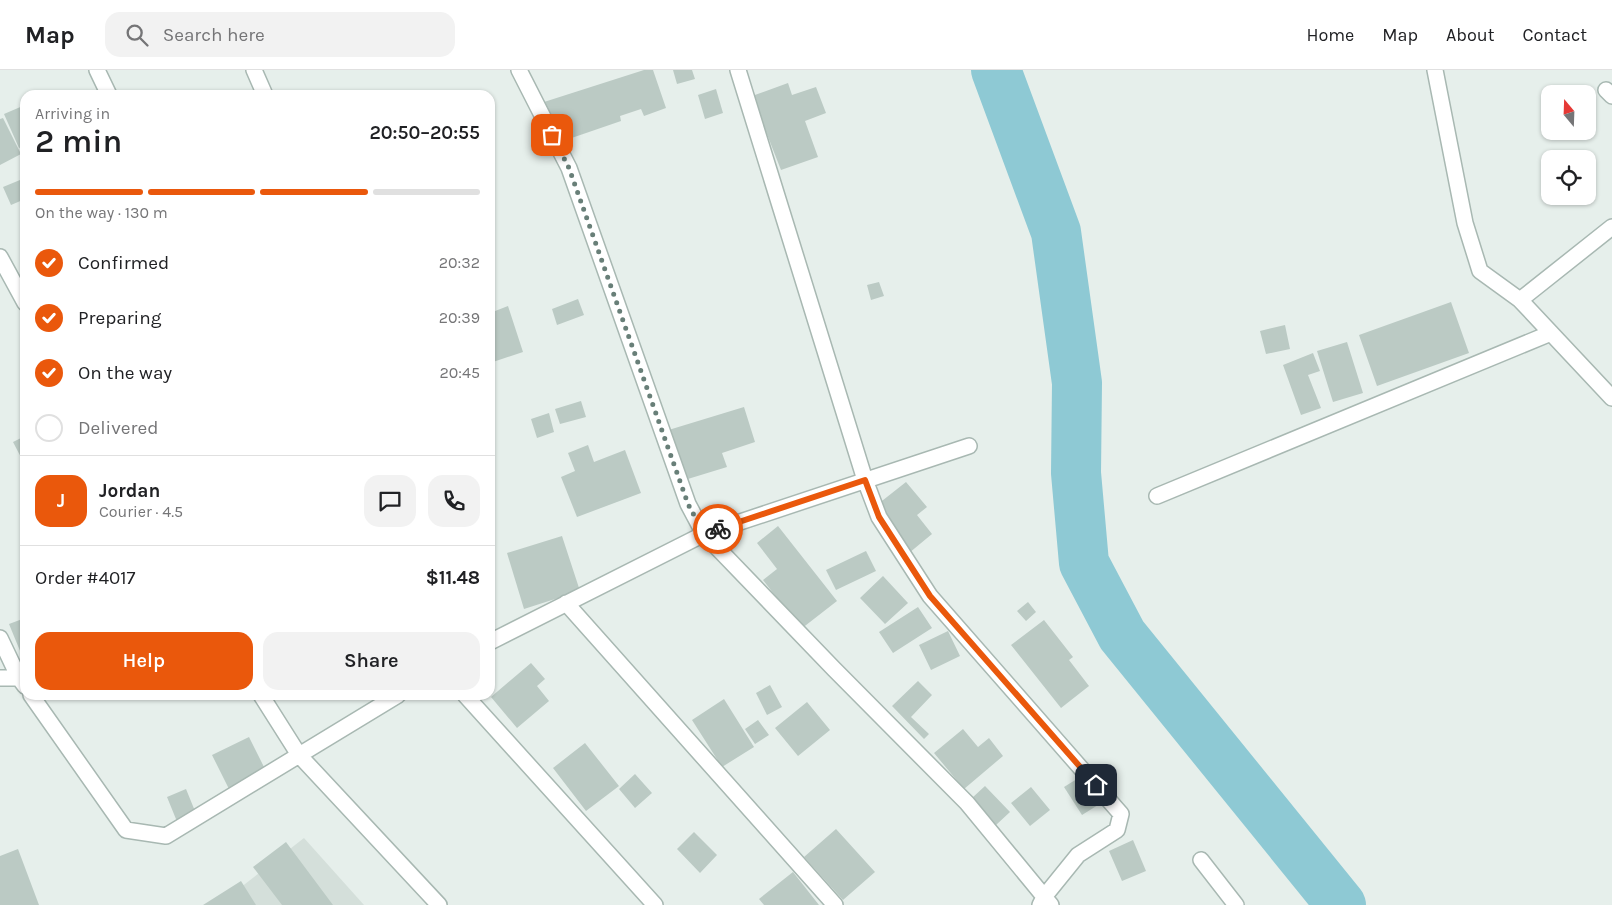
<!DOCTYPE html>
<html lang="en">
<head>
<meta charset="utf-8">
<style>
  :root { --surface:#fff; --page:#f2f2f2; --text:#202124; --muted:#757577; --line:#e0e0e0; --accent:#ea580c }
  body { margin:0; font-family:Karla,sans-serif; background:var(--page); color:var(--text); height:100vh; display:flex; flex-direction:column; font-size:19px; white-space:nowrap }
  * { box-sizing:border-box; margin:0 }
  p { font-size:16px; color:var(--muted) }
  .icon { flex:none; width:28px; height:28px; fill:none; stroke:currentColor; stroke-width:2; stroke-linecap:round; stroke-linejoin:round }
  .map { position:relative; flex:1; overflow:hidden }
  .side { position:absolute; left:20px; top:20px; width:475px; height:610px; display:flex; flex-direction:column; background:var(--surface); border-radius:15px; box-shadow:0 1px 4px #0004 }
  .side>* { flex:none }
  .needle { width:32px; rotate:341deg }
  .fabs { position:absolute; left:1541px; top:15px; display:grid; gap:10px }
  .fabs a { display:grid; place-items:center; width:55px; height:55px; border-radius:10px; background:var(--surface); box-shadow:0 1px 4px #0004; font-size:25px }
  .pin { position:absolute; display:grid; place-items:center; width:42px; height:42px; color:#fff; margin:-21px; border-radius:10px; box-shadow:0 2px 8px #0006 }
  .courier { position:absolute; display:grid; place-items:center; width:50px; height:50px; margin:-25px; border:4px solid #ea580c; border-radius:50%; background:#fff; color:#222; box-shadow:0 1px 6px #0007 }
  .summary em { font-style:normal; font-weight:600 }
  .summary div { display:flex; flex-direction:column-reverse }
  .summary { display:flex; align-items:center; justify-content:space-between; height:85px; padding:0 15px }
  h1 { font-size:32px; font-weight:600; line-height:38px }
  .bar { display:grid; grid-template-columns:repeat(4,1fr); gap:8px 5px; align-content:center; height:60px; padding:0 15px }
  .bar i { height:6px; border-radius:4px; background:var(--line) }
  .bar .current { background:var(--accent) }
  .bar p { grid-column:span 4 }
  .line { display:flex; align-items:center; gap:12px; padding:0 15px; border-top:1px solid var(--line) }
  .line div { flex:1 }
  .round { display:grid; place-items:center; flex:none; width:52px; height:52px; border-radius:15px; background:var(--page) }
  ol { padding:0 15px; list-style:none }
  li { display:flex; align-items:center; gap:15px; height:55px }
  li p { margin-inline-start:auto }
  li .icon { padding:5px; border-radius:50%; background:var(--accent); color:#fff; stroke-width:4 }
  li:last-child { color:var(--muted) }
  li i { width:28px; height:28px; border:2px solid var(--line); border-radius:50% }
  .primary-button { display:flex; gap:10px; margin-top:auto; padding:10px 15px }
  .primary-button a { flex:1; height:58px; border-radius:15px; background:var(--accent); color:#fff; font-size:20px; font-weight:600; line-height:58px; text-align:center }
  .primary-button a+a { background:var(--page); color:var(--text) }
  header { display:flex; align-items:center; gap:30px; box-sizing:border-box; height:70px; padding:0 25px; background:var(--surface); border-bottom:1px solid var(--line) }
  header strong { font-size:24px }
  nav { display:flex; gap:28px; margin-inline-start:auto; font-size:18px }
  .search { width:350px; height:45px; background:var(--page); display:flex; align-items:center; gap:12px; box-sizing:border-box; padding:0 18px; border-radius:15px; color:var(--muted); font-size:19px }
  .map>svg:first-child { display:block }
</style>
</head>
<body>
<header>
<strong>Map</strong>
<div class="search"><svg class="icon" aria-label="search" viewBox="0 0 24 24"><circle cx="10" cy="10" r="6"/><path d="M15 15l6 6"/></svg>Search here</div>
<nav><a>Home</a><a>Map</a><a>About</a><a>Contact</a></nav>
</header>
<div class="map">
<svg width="1612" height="835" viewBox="0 0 1612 835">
  <rect width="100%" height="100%" fill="#e6efeb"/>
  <path fill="#d4dfda" d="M304,768l60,67h-146z"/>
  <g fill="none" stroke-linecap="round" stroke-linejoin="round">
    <path stroke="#8ec9d4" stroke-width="50" d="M996,0l60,162 21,151 -1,90 8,90 38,72 219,270"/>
  </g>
  <path fill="#bbcac4" d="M644,0h9l13,38 -22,8 -3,-7 -21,7 1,5 -64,22 -13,-41z
    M673,0h19l3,9 -18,5z
    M788,13l4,12 24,-8 10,26 -21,8 13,36 -37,13 -29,-74z
    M716,19l7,24 -18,6 -7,-24z
    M25,35v41l-6,2 -15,-34z
    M3,48l18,36 -21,11v-46z
    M20,110l5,13v6l-14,6 -8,-18z
    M879,212l5,14 -13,4 -4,-15z
    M578,229l6,16 -27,10 -5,-16z
    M1451,232l18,51 -92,33 -18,-51z
    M508,236l15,46 -33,11v-50z
    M1285,255l5,24 -24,5 -6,-23z
    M1347,272l16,51 -30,9 -16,-51z
    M1313,283l7,18 -12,4 13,33 -20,7 -18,-50z
    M581,331l5,16 -26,7 -5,-15z
    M744,337l11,35 -33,11 5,14 -49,15 -16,-50z
    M549,343l5,19 -17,6 -6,-19z
    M25,366v29l-12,-23z
    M588,375l6,17 31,-12 16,43 -64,24 -16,-40 14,-6 -7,-18z
    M906,412l21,25 -10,8 15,19 -23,19 -36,-45z
    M778,456l59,75 -36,28 -38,-49 14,-11 -20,-26z
    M562,466l18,55 -56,18 -17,-56z
    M866,481l10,20 -40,19 -10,-20z
    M883,506l25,27 -23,21 -25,-26z
    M1028,532l8,10 -10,9 -9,-10z
    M918,537l14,21 -39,25 -14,-21z
    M25,548v45l-16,-39z
    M1044,550l29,37 -4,3 20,26 -28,22 -50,-63z
    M948,561l12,25 -29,14 -12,-25z
    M531,593l14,16 -8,7 12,15 -32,27 -26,-31z
    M918,611l14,14 -21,22 18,17 -5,5 -32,-33z
    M770,615l12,22 -15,8 -11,-22z
    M724,629l30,48 -32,20 -30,-47z
    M807,632l23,28 -32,26 -23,-28z
    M758,650l11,15 -14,9 -10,-15z
    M963,659l15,18 11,-9 14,18 -39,33 -30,-36z
    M249,667l18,36 -37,18 -18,-36z
    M585,673l34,43 -33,25 -33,-43z
    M635,704l17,19 -17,15 -16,-19z
    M1080,707l18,28 -16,10 -18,-28z
    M985,716l25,26 -14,13 -24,-27z
    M1031,717l19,23 -20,16 -19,-23z
    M186,719l11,27 -19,8 -11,-27z
    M836,759l39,43 -32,28 -39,-43z
    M694,762l23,23 -17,18 -23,-24z
    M1133,770l13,31 -24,10 -13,-30z
    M286,772l47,63h-51l-29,-38z
    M18,779l21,56h-39v-49z
    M793,802l26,33h-55l-5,-6z
    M241,811l15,24h-53z"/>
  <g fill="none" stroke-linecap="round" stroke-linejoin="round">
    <g stroke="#a8b8b2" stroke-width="18">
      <path id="minor" d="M97,0l12,25
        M254,0l11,25
        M519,0l50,98 119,336 16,30 130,135 133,134 84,102
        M738,0l127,410 14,37 51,79 191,218 -4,16 -39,25 -34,42 -4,8
        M1435,0l30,153 15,48 40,29 92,-73
        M1606,20l6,6
        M0,187l25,46
        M1520,230l92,98
        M1157,426l394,-163
        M566,533l269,302
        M0,568l19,40 6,8
        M490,572l214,-108 265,-88
        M0,608h19
        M31,625l95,135 40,6 232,-141
        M261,625l38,60 140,150
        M465,625l190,210
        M1201,790l35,45"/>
    </g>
    <use href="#minor" stroke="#fff" stroke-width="15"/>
  </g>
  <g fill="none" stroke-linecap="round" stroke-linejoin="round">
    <path stroke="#687f78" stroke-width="5" stroke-dasharray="0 9" d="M552,65l17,33 119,336 16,30 14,-5"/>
    <path stroke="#ea580c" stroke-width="6" d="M718,459l147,-49 14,37 51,79 166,189"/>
  </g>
</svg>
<div class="fabs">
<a><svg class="needle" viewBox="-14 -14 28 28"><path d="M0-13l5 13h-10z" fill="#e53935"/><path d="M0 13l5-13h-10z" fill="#757577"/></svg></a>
<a><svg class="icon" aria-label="locate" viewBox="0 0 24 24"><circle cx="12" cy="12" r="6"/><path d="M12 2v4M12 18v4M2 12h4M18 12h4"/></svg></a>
</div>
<div class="pin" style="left:552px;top:65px;background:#ea580c"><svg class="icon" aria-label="bag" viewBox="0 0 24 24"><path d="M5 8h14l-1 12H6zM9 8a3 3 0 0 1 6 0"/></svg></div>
<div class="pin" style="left:1096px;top:715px;background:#1f2937"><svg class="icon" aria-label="home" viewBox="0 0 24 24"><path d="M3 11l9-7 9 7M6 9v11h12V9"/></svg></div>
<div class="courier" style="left:718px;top:459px"><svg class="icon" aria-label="bike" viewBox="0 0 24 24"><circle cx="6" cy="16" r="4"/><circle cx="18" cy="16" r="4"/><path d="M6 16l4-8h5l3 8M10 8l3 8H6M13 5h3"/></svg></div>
<section class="side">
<div class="summary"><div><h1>2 min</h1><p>Arriving in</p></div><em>20:50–20:55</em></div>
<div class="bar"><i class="current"></i><i class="current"></i><i class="current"></i><i></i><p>On the way · 130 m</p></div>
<ol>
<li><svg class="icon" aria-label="check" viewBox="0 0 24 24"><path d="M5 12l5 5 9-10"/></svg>Confirmed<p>20:32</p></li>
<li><svg class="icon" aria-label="check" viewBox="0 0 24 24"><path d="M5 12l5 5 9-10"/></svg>Preparing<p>20:39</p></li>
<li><svg class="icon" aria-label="check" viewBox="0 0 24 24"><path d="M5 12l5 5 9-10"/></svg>On the way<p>20:45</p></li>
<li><i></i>Delivered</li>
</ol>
<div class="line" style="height:90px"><b class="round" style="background:var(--accent);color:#fff">J</b><div><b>Jordan</b><p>Courier · 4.5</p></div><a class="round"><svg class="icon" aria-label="chat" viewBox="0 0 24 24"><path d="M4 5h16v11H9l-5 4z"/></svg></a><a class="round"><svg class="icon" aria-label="phone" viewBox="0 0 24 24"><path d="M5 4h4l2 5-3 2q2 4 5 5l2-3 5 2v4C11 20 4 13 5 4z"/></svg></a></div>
<div class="line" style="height:65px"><div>Order #4017</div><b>$11.48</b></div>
<div class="primary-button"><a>Help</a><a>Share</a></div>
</section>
</div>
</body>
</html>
